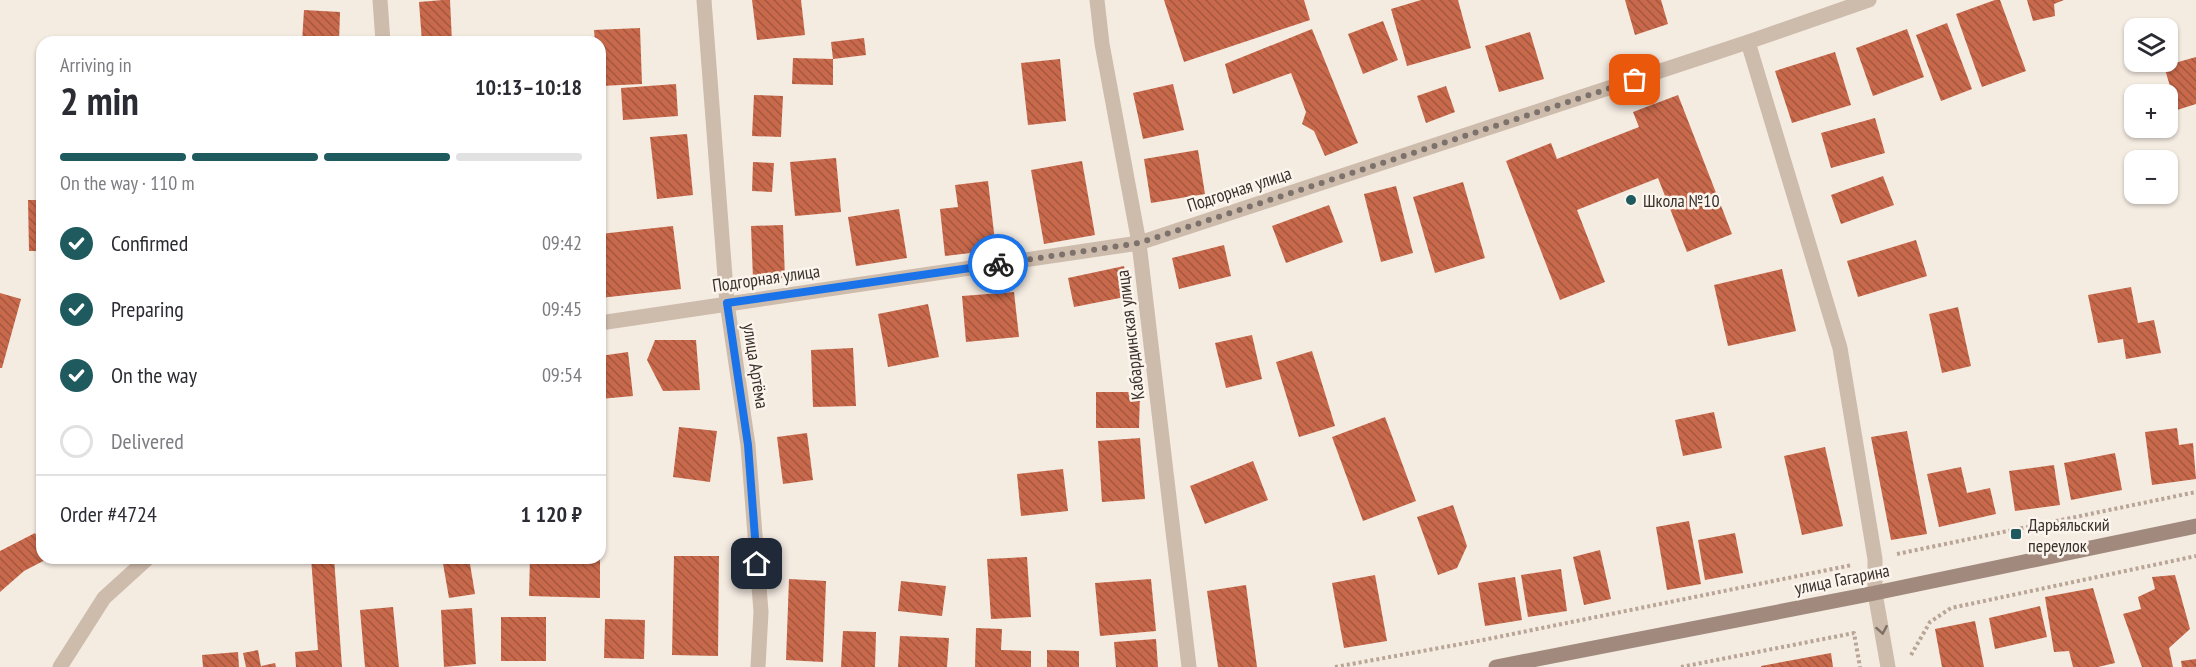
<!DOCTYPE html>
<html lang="en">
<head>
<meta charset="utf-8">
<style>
  :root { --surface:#fff; --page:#f2f2f3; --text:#2b2b33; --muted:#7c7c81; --line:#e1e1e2; --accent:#1f5a5e }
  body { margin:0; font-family:"PT Sans Narrow",sans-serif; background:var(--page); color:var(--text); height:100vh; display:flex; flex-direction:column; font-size:22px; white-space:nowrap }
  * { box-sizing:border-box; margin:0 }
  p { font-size:20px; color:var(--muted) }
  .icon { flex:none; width:33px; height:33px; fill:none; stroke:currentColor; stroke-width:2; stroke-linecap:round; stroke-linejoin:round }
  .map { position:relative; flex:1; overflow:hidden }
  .details { position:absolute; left:36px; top:36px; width:570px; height:528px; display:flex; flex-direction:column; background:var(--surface); border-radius:18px; box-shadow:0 2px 4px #0004 }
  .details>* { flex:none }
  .fabs { position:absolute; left:2124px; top:18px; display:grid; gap:12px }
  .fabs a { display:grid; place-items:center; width:54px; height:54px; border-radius:12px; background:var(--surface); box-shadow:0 2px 4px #0004; font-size:30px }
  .pin { position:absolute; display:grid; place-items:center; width:51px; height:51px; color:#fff; margin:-26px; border-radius:12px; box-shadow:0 3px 9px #0006 }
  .courier { position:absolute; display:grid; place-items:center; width:60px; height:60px; margin:-30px; border:4px solid #1a73e8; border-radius:50%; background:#fff; color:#222; box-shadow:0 2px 8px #0007 }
  .headline em { font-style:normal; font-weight:700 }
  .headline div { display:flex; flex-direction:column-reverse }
  .headline { display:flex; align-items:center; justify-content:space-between; height:102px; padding:0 24px }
  h1 { font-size:39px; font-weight:700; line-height:45px }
  .bar { display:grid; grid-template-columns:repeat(4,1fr); gap:9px 6px; align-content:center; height:72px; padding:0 24px }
  .bar i { height:8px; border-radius:4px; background:var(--line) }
  .bar .selected { background:var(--accent) }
  .bar p { grid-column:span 4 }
  .line { display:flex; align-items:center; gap:15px; padding:0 24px; border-top:2px solid var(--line) }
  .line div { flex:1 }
  ol { padding:0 24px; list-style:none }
  li { display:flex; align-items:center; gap:18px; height:66px }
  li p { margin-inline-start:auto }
  li .icon { padding:6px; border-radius:50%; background:var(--accent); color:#fff; stroke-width:4 }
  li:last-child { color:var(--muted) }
  li i { width:33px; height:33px; border:3px solid var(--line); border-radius:50% }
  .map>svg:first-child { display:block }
</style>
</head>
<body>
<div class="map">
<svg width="2196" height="667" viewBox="0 0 2196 667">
  <defs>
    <pattern id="building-back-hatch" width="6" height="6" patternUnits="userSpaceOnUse" patternTransform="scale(1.5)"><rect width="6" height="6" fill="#c8694b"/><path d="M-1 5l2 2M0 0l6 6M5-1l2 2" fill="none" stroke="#a4573f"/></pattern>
  </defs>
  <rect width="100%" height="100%" fill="#f4ebe1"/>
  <path fill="url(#building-back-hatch)" d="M443,0h7l2,42h-30l-3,-40z
    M752,0h49l4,35 -48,5z
    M1164,0h140l6,20 -126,42z
    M1421,0h37l13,48 -64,18 -16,-57z
    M1625,0h36l7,24 -33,11z
    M1995,0h5l26,71 -44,16 -26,-73z
    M2027,0h37l-10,4 1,12 -22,5z
    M304,10l36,2 -1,30h-37z
    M1383,21l15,39 -35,14 -15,-40z
    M1947,23l25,66 -31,12 -25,-66z
    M640,28l2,56 -42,2v-44h-5l-1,-12z
    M1312,29l46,114 -33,13 -11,-25 -12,-7 4,-12 -15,-39 -58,21 -8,-30z
    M1907,29l17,48 -51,19 -17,-48z
    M1530,32l14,47 -45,13 -14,-46z
    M864,38l2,17 -33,4 -2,-17z
    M1835,52l16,53 -59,18 -17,-52z
    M2196,57v47l-19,6 -13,-44z
    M793,58l40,1v26l-41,-1z
    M1060,59l6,62 -38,4 -7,-62z
    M676,84l2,32 -55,4 -2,-32z
    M1173,84l11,46 -41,9 -10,-46z
    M1446,86l9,26 -29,11 -9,-27z
    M754,95l29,1 -2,41 -29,-1z
    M1678,95l54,139 -45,18 -29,-74 -81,32 28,72 -45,18 -54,-139 45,-18 6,16 82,-32 -6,-15z
    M1875,118l10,35 -54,15 -10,-35z
    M687,134l6,61 -36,4 -7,-62z
    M1198,150l7,44 -54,9 -7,-44z
    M836,158l5,54 -46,4 -5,-54z
    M1082,161l13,74 -51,9 -13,-74z
    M753,162l21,1 -2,29 -20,-1z
    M1883,176l11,29 -53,19 -10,-29z
    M988,181l8,69 -51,6 -5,-47 18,-2 -3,-22z
    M1463,182l22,76 -50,15 -22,-76z
    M1396,186l17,67 -32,9 -17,-68z
    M28,200h14v51h-13z
    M1329,205l14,37 -57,21 -14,-37z
    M899,209l8,49 -51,8 -8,-49z
    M783,225l2,53 -32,1 -2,-53z
    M673,226l8,63 -81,9v-64z
    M1916,240l11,36 -69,21 -11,-36z
    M1224,245l7,31 -52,13 -7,-31z
    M1124,266l6,30 -56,11 -6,-29z
    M1782,269l14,62 -68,15 -14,-61z
    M2131,287l7,36 16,-3 7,33 -35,6 -3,-20 -25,4 -10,-48z
    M1014,292l5,45 -53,5 -4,-46z
    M0,293l21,6 -19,69h-2z
    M928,304l11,53 -51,10 -10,-53z
    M1958,307l13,59 -29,7 -13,-59z
    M1252,335l10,44 -36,9 -11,-45z
    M655,340h41l4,50 -37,1 -16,-31z
    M853,348l3,58 -43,1 -2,-57z
    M1312,351l23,75 -36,11 -23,-75z
    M628,352l5,44 -33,3v-43z
    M1096,392h44l-1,36h-43z
    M1714,412l8,36 -39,8 -8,-36z
    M1385,417l31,84 -53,20 -31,-84z
    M679,427l38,4 -7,51 -37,-5z
    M2177,428l2,17 14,-2 3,36 -44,6 -7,-53z
    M1907,431l20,103 -36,6 -20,-103z
    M807,433l6,47 -30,4 -6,-47z
    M1140,438l5,61 -43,3 -4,-61z
    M1825,447l18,79 -41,9 -18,-79z
    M2115,453l7,37 -51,10 -7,-37z
    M1253,461l15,39 -63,24 -15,-38z
    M2054,465l6,40 -45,6 -6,-40z
    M1961,467l6,26 23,-5 6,26 -57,13 -12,-53z
    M1063,469l5,42 -47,5 -4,-42z
    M1453,505l14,41 -10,22 -19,7 -21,-58z
    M1689,521l12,63 -34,6 -11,-63z
    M35,533l7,13v12h7l-25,13 -24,21v-41z
    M1735,533l8,40 -38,7 -7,-40z
    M1600,550l11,49 -27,6 -11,-48z
    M674,556h45l-1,100 -46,-1z
    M1027,557l4,60 -40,2 -4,-60z
    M311,558h23l8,109h-46l-1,-15 23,-2z
    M442,558h27l6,36 -26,4z
    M530,558h70v40l-71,-2z
    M1561,569l6,42 -39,6 -7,-42z
    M1375,575l12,66 -43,7 -12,-65z
    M2175,575l15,54 -21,19 4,19h-31l-19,-53 18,-5 -3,-12 17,-8 -3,-12z
    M1515,577l7,43 -37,6 -7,-43z
    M789,579l37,2 -3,81 -37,-2z
    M1151,579l5,52 -56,5 -5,-53z
    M901,581l45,5 -4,30 -44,-5z
    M1246,585l11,82h-39l-11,-76z
    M2093,588l22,75 -17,4h-25l-4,-16 -15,1 -9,-55z
    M2040,606l7,31 -52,12 -6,-31z
    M393,607l6,60h-34l-5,-57z
    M472,608l4,56 -32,3 -3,-57z
    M501,617h45v44h-45z
    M605,619l40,1 -1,39 -40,-1z
    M1975,621l9,46h-42l-7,-38z
    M976,628l26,1 -1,21 30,1v16h-56z
    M843,631l33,1 -1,35h-34z
    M900,636l49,2 -2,29h-49z
    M1156,639l2,28h-42l-2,-25z
    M258,650l3,17h-15l-3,-14z
    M1047,650l32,1v16h-32z
    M238,652l1,15h-36l-1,-12z
    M1831,653l2,14h-72v-1z
    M2196,659v8h-14l-1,-6z
    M275,663l1,4h-14l-1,-1z"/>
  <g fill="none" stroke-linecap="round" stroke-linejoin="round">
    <path stroke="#b9a596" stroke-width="4" stroke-dasharray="3 3" stroke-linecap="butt" d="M1897,554l299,-62
      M1911,655l19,-33 21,-14 245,-52
      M1335,667l148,-27 369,-75
      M1681,667l173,-34 6,34"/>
    <path stroke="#cdbbac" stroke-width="15" d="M380,0l3,42
      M704,0l23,303 21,142 13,167 -3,55
      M1097,0l5,44 37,199 50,424
      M1748,42l92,306 35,211v34l13,74
      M600,323l539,-80 609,-201 121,-42
      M60,667l44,-69 44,-40"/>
    <path stroke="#a18a7d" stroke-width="15" d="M1496,667l379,-74 321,-67"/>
  </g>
  <defs><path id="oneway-chevron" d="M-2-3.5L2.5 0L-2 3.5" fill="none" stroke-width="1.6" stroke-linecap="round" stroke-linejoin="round" transform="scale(1.5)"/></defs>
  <use stroke="#7d6f65" href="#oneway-chevron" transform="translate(1882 630) rotate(80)"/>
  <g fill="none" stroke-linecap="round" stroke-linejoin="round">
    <path stroke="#7c716b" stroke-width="6" stroke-dasharray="0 10.8" d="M998,264l141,-21 496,-163"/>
    <path stroke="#1a73e8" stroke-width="8" d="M757,564l-9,-119 -21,-142 271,-39"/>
  </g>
  <g fill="#1f5a5e" stroke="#fbf5ee" stroke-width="2">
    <circle cx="1631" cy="200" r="6"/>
    <rect x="2010" y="528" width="12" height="12" rx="3"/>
  </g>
  <g text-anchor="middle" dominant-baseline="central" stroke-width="5" stroke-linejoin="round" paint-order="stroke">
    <g font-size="18" fill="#3b302b" stroke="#fbf5ee">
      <text transform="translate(1239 189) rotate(-18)">Подгорная улица</text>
      <text transform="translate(766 278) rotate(-8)">Подгорная улица</text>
      <text transform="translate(1130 335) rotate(-97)">Кабардинская улица</text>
      <text transform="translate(756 366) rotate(81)">улица Артёма</text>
      <text transform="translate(1842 579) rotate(-11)">улица Гагарина</text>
    </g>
    <g font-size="18" fill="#3b302b" stroke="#fbf5ee" text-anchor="start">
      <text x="1643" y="200">Школа №10</text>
      <text x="2028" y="524">Дарьяльский<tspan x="2028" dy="21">переулок</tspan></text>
    </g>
  </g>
</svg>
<div class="fabs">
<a><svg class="icon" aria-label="layers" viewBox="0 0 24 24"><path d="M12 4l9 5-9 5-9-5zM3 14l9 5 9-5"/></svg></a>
<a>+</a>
<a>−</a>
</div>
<div class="pin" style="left:1635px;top:80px;background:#ea580c"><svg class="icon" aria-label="bag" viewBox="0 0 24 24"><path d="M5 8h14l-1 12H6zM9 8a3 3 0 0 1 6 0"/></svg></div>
<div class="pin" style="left:757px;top:564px;background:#1f2937"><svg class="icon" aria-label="home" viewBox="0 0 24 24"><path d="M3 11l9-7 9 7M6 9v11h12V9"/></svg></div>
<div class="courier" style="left:998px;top:264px"><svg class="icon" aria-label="bike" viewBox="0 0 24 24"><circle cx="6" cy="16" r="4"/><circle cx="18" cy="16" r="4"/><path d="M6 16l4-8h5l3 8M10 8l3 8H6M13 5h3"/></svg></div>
<section class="details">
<div class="headline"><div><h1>2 min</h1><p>Arriving in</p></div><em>10:13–10:18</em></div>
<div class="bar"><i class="selected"></i><i class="selected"></i><i class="selected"></i><i></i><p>On the way · 110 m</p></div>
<ol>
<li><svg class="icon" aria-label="check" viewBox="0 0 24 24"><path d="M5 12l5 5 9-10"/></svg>Confirmed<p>09:42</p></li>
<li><svg class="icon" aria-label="check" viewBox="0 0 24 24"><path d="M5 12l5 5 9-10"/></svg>Preparing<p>09:45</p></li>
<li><svg class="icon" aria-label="check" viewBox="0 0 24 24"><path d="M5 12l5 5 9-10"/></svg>On the way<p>09:54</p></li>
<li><i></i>Delivered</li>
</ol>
<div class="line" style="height:78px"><div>Order #4724</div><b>1 120 ₽</b></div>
</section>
</div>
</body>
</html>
